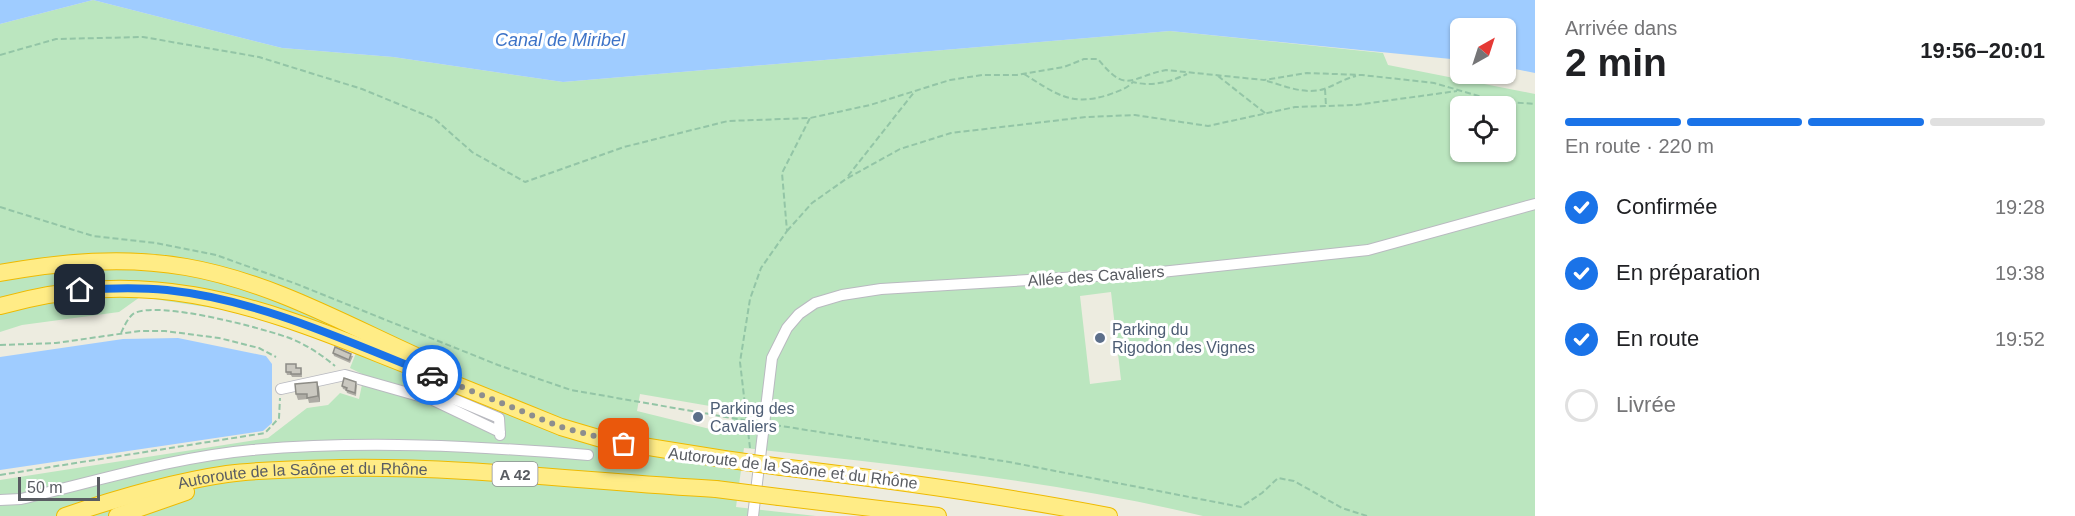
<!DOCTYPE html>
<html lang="fr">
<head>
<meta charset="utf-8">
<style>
  :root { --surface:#fff; --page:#f2f2f2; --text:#202124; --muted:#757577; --line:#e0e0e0; --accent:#1a73e8 }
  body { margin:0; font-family:Helvetica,sans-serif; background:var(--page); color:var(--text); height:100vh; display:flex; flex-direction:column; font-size:22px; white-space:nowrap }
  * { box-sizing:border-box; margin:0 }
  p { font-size:20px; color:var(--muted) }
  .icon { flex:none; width:33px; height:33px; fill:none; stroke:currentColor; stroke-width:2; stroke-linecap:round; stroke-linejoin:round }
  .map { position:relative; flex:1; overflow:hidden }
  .side { display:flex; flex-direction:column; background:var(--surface); width:540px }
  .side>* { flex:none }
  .needle { width:39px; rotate:39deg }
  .buttons { position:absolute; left:1450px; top:18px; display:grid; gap:12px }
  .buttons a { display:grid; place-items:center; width:66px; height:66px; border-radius:9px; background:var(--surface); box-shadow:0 2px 4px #0004; font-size:30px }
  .scale { position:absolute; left:18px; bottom:15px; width:82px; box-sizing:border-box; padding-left:6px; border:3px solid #595c62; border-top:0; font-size:16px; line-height:21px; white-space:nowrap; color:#595c62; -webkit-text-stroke:4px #fff; paint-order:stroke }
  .pin { position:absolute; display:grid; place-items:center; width:51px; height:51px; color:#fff; margin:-26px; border-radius:12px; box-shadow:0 3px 9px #0006 }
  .courier { position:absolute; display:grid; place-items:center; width:60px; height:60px; margin:-30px; border:4px solid #1a73e8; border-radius:50%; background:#fff; color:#222; box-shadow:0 2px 8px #0007 }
  .headline em { font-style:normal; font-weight:800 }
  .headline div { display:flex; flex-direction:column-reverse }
  .headline { display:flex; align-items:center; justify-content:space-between; height:102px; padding:0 30px }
  h1 { font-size:39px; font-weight:800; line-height:45px }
  .bar { display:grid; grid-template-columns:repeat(4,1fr); gap:9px 6px; align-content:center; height:72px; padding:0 30px }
  .bar i { height:8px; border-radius:4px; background:var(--line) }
  .bar .active { background:var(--accent) }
  .bar p { grid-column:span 4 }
  ol { padding:0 30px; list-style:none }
  li { display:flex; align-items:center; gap:18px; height:66px }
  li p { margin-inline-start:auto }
  li .icon { padding:6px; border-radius:50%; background:var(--accent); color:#fff; stroke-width:4 }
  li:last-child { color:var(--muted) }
  li i { width:33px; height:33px; border:3px solid var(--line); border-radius:50% }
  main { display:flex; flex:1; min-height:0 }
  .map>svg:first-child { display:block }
</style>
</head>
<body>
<main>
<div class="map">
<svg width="1535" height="516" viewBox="0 0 1535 516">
  <rect width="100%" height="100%" fill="#edece0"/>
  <path fill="#bbe6bf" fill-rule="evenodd" d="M93,0l189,48 111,9 170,25 607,-51 213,22 5,12 147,29v422h-332c-150,-36 -306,-51 -459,-68l-8,59 80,9h-816v-36l268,-42 39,-30 21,-3 12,-12 19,6 5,-24 -14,-7 6,-15 -77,-29 -59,-15 -80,-12 -21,15 -97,13 -22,7v-308zM1461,106h45v46h-45zM1111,292l10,88 -31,4 -10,-88zM640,394l93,16 -1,14 -5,5 -13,1 -77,-19z"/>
  <path fill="#9fccff" d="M0,0h1535v73l-29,-6v-39h-45v32l-291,-29 -607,51 -170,-25 -111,-9 -189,-48 -93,24z
    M178,338l88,18 6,8v59l-9,8 -263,39v-113l123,-18z"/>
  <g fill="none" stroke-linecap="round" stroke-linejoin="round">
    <g stroke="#b9bac0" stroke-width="12">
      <path id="minor" d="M281,389l64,-14 88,25 67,32
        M430,389l69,29 1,17
        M0,500l21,-1c76,-18 154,-42 231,-49 113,-10 224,-4 336,5
        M753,516l19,-158 15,-30 12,-14 16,-11 27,-8 39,-6 280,-17 207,-22 167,-46"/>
    </g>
    <g stroke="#eeba00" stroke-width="18">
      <g id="highway">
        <path d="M0,273c61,-11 124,-17 186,-6 93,16 176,67 262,103"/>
        <path d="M0,306c143,-40 247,-5 379,48 61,24 121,48 182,73l44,13 119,19"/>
        <path d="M781,467c110,13 219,28 328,49"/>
        <path d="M779,497l159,19"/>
        <path id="s1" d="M65,516c53,-18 107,-34 162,-42 37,-5 76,-5 114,-6 125,-2 250,14 375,21"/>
        <path d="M117,516l69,-24"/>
      </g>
    </g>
    <path stroke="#93c5a6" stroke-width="2" stroke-dasharray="6 3" stroke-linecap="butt" d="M0,55l56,-16 87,-2 116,20 103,32 73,30 37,33 53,30 99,-35 104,-26 82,-3 60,-13 80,-25 32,-5h35l47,-8 20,-8h14c29,36 32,18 68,11l98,10 43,-7 55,2 72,8 62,18 39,3
      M1024,74c31,19 46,33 84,21 10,-4 17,-5 25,-13 19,5 37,0 54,-8
      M1218,76l47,37
      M1267,81c18,5 38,14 57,8 12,-4 19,-10 32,-13
      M1325,89l1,17
      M848,176l67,-85
      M0,207l93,29 63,7 60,12 78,28 204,82 73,25 184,32
      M787,231l25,-28 34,-24 54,-30 51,-16 135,-16 49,-2 73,11 87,-19 61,-2 101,-14
      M121,333c3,-6 6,-14 12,-19 22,-15 133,15 159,25 16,7 30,16 43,27
      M0,345l56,-2 84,-12h25l54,7 40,10 17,9
      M775,425l234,37 232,45 21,-14 16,-15 16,3 48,27 25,8
      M750,448l-10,-86 10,-63 11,-31 26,-37 -5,-58 28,-55
      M0,475l265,-42 14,-15 1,-20"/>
    <use href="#minor" stroke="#fff" stroke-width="10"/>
    <use href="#highway" stroke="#ffec86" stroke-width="16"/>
    <g stroke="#eeba00" stroke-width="18" stroke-linecap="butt">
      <path id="highway-bridge" d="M724,459l57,8
        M716,489l63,8"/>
    </g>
    <use href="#highway-bridge" stroke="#ffec86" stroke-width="16"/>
  </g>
  <path fill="#aeaca5" d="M333,353l20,3 -3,7 -16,-7z
    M297,367v1h4l1,9h-10l-1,-2h-4l-1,-3z
    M317,382l2,6 1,14 -11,1 -1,-4 -10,1 -2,-6z
    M357,385l-1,11 -9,-3 -1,-3 -3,-1 -1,-3z"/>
  <path fill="#8d8c86" d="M317,382l2,6 1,14 -2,-6z"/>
  <path fill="#cac8c0" stroke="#8d8c86" stroke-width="1.5" d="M335,347l16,7 -2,6 -16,-7z
    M286,364h10v4h5v6h-10v-2h-5z
    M344,378l12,4 -1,11 -9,-3 1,-2 -5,-2z
    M317,382l1,14 -11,2v-4h-11l-1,-10z"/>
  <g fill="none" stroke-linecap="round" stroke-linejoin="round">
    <path stroke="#8d8e8e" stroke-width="6" stroke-dasharray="0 10.8" d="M432,375l129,52 63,17"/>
    <path stroke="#1a73e8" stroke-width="8" d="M80,290c29,-2 58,-3 87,0 93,10 179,51 265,85"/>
  </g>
  <g fill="#5c6f8a" stroke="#fff" stroke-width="2">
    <circle cx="1100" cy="338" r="6"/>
    <circle cx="698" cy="417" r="6"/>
  </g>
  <g text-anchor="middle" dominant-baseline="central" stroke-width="6" stroke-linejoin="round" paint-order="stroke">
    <rect fill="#fff" stroke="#8b8d91" stroke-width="1.5" x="492.5" y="462" width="45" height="24" rx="4.5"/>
    <g font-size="15" font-weight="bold" fill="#595c62">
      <text x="515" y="474">A 42</text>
    </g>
    <g font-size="16" fill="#595c62" stroke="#fff">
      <text transform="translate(1096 276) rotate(-4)">Allée des Cavaliers</text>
      <text transform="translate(793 468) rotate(7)">Autoroute de la Saône et du Rhône</text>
      <text stroke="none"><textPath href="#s1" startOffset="243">Autoroute de la Saône et du Rhône</textPath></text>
    </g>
    <g font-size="16" fill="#4e5e75" stroke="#fff" text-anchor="start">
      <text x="1112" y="329">Parking du<tspan x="1112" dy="18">Rigodon des Vignes</tspan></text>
      <text x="710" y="408">Parking des<tspan x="710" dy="18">Cavaliers</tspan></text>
    </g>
    <g font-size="18" font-style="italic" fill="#3d73c7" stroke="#fff">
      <text x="560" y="40">Canal de Miribel</text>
    </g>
  </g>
</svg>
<div class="buttons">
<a><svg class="needle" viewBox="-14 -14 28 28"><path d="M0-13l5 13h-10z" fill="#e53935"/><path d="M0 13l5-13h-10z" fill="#757577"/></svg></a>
<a><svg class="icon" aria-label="locate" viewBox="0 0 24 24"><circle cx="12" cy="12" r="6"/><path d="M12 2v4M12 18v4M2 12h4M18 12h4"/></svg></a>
</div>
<div class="scale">50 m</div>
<div class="pin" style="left:624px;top:444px;background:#ea580c"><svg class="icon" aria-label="bag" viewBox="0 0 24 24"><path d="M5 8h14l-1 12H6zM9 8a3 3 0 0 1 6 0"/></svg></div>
<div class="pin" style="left:80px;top:290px;background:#1f2937"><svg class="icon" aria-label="home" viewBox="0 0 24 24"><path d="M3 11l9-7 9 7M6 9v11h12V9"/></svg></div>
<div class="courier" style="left:432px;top:375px"><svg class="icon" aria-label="car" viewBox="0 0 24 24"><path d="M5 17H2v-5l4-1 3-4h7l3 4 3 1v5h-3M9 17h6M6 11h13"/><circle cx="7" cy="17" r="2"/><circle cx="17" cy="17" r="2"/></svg></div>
</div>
<section class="side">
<div class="headline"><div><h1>2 min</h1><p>Arrivée dans</p></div><em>19:56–20:01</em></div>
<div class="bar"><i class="active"></i><i class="active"></i><i class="active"></i><i></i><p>En route · 220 m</p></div>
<ol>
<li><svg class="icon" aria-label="check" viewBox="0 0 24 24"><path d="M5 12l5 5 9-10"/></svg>Confirmée<p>19:28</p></li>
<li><svg class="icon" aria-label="check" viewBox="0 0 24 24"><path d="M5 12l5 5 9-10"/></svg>En préparation<p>19:38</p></li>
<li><svg class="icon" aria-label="check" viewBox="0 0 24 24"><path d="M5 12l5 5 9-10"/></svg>En route<p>19:52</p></li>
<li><i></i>Livrée</li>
</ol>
</section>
</main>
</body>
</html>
